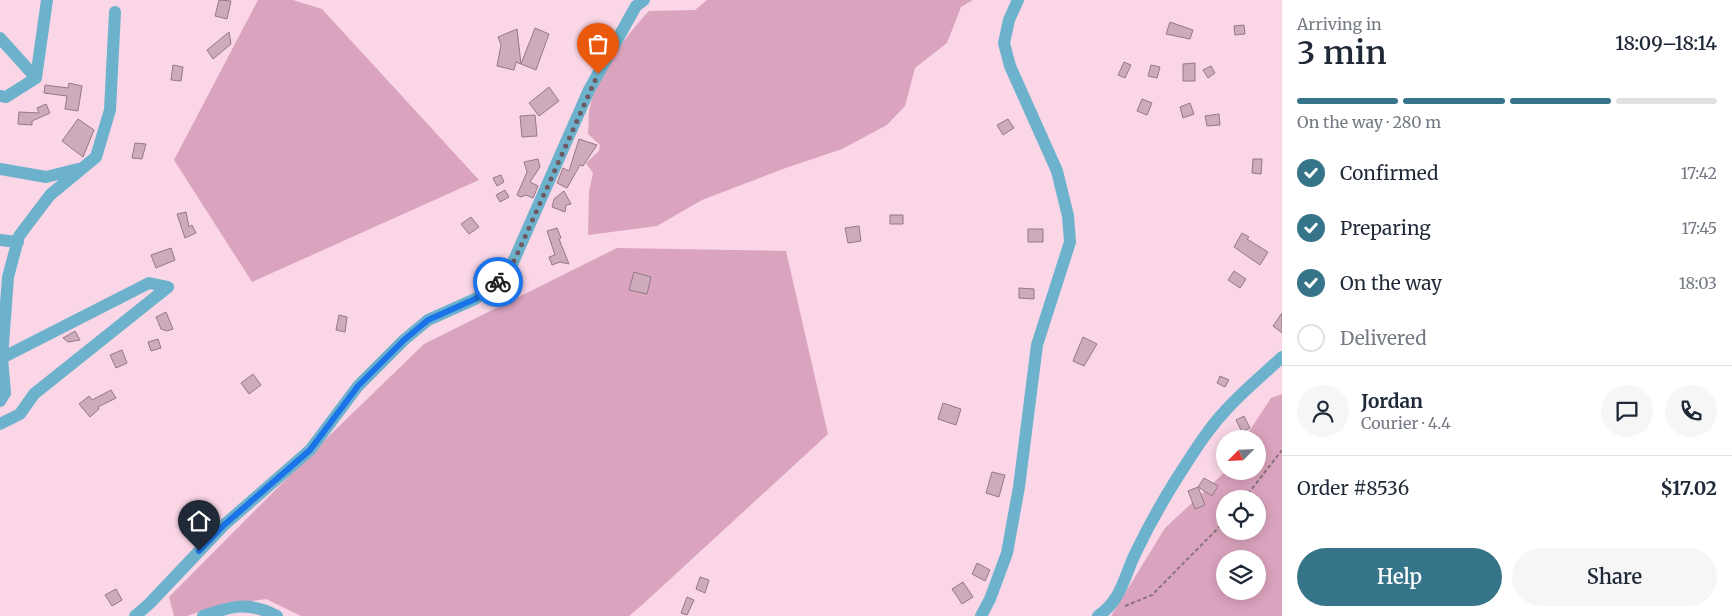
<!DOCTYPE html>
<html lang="en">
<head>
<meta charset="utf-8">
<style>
  :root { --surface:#fff; --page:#f6f6f7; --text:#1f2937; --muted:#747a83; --line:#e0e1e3; --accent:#36748a }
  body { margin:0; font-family:Merriweather,serif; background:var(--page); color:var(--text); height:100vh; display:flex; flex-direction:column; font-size:19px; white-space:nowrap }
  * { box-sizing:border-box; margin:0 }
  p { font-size:16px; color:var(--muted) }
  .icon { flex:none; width:28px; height:28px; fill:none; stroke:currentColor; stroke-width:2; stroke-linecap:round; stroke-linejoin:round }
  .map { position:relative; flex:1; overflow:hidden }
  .panel { display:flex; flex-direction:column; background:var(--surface); width:450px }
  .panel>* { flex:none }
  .needle { width:32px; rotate:246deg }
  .tools { position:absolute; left:1216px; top:430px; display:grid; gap:10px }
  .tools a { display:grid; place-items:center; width:50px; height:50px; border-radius:50%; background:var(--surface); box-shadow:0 2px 12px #0003; font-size:25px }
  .pin { position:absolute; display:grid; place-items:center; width:42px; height:42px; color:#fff; margin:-51px -21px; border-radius:50% 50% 50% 0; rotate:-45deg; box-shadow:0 0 5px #0007 }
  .pin .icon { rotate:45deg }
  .courier { position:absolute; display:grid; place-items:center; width:50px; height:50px; margin:-25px; border:4px solid #1a73e8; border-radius:50%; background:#fff; color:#222; box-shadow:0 1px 6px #0007 }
  .overview em { font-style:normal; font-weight:600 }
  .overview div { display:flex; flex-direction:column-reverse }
  .overview { display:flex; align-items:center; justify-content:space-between; height:85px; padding:0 15px }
  h1 { font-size:32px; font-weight:600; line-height:38px }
  .bar { display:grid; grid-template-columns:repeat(4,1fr); gap:8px 5px; align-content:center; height:60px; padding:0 15px }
  .bar i { height:6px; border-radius:4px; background:var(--line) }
  .bar .on { background:var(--accent) }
  .bar p { grid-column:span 4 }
  .line { display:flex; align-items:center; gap:12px; padding:0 15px; border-top:1px solid var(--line) }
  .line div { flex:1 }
  .round { display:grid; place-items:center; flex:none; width:52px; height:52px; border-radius:26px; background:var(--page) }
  ol { padding:0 15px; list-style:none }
  li { display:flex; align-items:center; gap:15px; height:55px }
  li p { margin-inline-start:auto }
  li .icon { padding:5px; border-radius:50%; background:var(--accent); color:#fff; stroke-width:4 }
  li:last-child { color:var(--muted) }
  li i { width:28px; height:28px; border:2px solid var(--line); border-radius:50% }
  .cta { display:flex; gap:10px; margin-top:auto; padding:10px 15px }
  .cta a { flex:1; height:58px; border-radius:30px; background:var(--accent); color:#fff; font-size:20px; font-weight:600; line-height:58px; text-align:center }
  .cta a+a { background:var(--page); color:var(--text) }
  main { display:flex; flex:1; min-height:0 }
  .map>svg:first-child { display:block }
</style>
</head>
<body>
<main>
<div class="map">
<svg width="1282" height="616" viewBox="0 0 1282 616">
  <rect width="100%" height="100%" fill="#fad6e6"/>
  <path fill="#dba4be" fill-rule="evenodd" d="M258,0h35l29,9 157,171 -227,102 -78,-122z
    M707,0h266l-12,7 -14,36 -32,25 -10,38 -18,19 -45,24 -59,20 -81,31 -45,26 -69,9 1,-43 4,-19 -7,-10 13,-12 1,-6 -12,-11c1,-9 0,-19 2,-27 6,-32 37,-73 59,-96l46,-1z
    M617,248l169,3 42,183 -186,171 -13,11h-328l-35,-17 -52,8 -27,9h-13l-5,-19 161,-162 94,-91z
    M1282,394v222h-171l54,-88 61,-57h32v-32h-14l27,-41zM1225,499h33v32h-33zM1225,559h33v32h-33z"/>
  <path fill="#cdabba" stroke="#987786" d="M219,0l12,1 -4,18 -12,-3z
    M1170,22l23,8 -3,9 -24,-5z
    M1244,25l1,9 -10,1 -1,-9z
    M535,28l14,6 -13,36 -20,-8 -2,8 -17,-4 4,-21 -3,-8 19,-8 4,35z
    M229,32l2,12 -18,15 -6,-9z
    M1124,62l7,3 -6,13 -7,-3z
    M1195,63v18h-12v-17z
    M173,65l10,2 -2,14 -10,-1z
    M1151,65l9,2 -3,11 -9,-2z
    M1211,66l4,7 -7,5 -5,-8z
    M69,83l13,3 -4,25 -13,-2 2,-13 -23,-3 1,-8 23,3z
    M549,87l10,14 -20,15 -10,-13z
    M1142,99l10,4 -5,12 -10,-4z
    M1190,103l4,11 -11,4 -3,-11z
    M46,104l4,9 -18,8v4l-14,-1 1,-12 20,1 -2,-5z
    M1219,114l1,11 -13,1 -2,-10z
    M535,115l2,21 -15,1 -2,-21z
    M78,119l16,11 -11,27 -21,-16z
    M1008,119l6,9 -11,7 -6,-10z
    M579,139l18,6 -14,21 -3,-1 -13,23 -10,-5 6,-15 6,3z
    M135,143l11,1 -4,15 -10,-1z
    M538,159l2,8 -10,15 8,4 -5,12 -7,-3 -5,2 -4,-2 10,-23 -3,-10z
    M1253,159h9l-1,15 -9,-1z
    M501,175l3,7 -7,4 -4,-8z
    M505,190l4,7 -9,5 -4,-7z
    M564,191l7,13 -5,1 -1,7 -13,-5 2,-8z
    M186,212l3,15 3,-2 4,8 -11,5 -8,-24z
    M890,215h13v9h-13z
    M471,217l8,10 -10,7 -8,-10z
    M859,226l2,15 -13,2 -3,-15z
    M557,228l4,10 -2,1 10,25 -9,-2 -8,3 -3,-8 6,-2 -8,-24z
    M1028,229h15v13h-15z
    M1242,233l7,4 -2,2 21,13 -8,13 -26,-18z
    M171,248l4,12 -19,8 -5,-13z
    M1234,271l12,8 -6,9 -12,-8z
    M634,272l17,5 -4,17 -18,-4z
    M1019,288l15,1v10l-15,-1z
    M166,312l7,17 -6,2 -6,-2 -5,-12z
    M1282,313v20l-9,-7z
    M339,315l8,2 -2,15 -9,-2z
    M75,331l5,9 -12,2 -5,-4z
    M1083,337l14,7 -13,22 -11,-5z
    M158,339l3,9 -10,3 -3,-9z
    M122,350l5,13 -11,5 -6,-13z
    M253,374l8,11 -12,9 -8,-11z
    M1220,376l9,4 -4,7 -8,-4z
    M111,390l5,8 -18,9 1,2 -9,8 -11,-13 10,-8 3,4z
    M943,403l18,6 -5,16 -18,-6z
    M1244,416l6,12 -8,4 -6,-12z
    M992,472l13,3 -6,22 -13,-4z
    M1204,478l14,8 -6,10 -14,-9z
    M1198,487l7,18 -10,4 -7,-18z
    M977,563l13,7 -5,11 -13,-7z
    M700,577l9,3 -4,13 -9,-4z
    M963,582l10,15 -11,7 -10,-15z
    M116,589l6,11 -10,6 -7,-11z
    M687,597l7,3 -7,15 -6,-2z"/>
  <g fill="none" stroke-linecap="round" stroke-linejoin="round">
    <path stroke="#8b737e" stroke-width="2" stroke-dasharray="4 2.5" stroke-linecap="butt" d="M1244,499l38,-49
      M1125,606l27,-11 73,-74"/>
    <path stroke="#6db2cc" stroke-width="12" d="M0,38l36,40
      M0,96l6,1 30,-19 11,-78
      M0,169l46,8 32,-8
      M0,240l18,2
      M0,356l2,2 147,-75 19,4 -134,107 -14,20 -20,10
      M0,401l5,-8 -3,-35 6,-81 11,-41 31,-41 46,-38 14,-47 5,-98
      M135,616l14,-12 75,-79 86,-75 48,-64 46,-46 24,-20 47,-21 32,-23 82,-186 47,-84 8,-6
      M203,616c29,-10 45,-15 74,0
      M981,616l9,-17 17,-46 12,-66 18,-142 33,-103 -2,-26 -11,-45 -47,-105 -6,-23 5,-23 9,-20
      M1098,616c24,-16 26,-40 38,-64 12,-25 26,-50 41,-74 15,-23 30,-48 49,-68 17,-19 37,-35 56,-53"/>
  </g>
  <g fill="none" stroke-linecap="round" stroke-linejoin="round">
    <path stroke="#6e5a63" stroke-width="5" stroke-dasharray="0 9" d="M498,282l8,-6 10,-19 82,-183"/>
    <path stroke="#1a73e8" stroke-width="6" d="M199,551l25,-26 86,-75 48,-64 46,-46 24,-20 47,-21 23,-17"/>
  </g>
</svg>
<div class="tools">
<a><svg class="needle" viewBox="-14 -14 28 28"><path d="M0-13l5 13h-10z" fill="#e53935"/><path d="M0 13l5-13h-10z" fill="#747a83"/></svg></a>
<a><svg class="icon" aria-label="locate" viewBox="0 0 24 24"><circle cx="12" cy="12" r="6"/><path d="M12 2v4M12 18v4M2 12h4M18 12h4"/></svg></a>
<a><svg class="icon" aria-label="layers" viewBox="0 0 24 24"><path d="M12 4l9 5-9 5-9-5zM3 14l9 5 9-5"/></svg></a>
</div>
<div class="pin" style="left:598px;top:74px;background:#ea580c"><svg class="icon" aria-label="bag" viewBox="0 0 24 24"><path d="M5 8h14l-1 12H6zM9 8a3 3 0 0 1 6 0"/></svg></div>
<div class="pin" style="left:199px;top:551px;background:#1f2937"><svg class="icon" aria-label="home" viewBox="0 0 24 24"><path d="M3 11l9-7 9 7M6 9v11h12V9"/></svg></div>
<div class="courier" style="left:498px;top:282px"><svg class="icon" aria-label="bike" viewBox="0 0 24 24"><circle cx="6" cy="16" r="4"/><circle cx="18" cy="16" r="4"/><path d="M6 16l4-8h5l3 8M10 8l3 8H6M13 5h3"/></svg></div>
</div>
<section class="panel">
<div class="overview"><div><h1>3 min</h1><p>Arriving in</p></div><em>18:09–18:14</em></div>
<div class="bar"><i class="on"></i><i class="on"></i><i class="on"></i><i></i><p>On the way · 280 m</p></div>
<ol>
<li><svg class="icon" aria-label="check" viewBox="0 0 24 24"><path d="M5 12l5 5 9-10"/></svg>Confirmed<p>17:42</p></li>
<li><svg class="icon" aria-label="check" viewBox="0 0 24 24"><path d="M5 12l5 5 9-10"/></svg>Preparing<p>17:45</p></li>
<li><svg class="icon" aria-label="check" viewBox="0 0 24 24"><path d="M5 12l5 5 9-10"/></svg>On the way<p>18:03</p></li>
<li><i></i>Delivered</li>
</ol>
<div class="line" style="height:90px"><a class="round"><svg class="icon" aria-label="person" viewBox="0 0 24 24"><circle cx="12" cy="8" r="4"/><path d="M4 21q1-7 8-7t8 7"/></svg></a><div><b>Jordan</b><p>Courier · 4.4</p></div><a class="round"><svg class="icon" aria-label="chat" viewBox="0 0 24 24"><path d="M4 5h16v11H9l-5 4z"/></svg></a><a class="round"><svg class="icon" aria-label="phone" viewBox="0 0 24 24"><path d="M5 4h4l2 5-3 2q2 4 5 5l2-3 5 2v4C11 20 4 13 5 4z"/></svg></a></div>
<div class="line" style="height:65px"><div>Order #8536</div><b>$17.02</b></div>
<div class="cta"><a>Help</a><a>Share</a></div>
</section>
</main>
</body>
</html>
